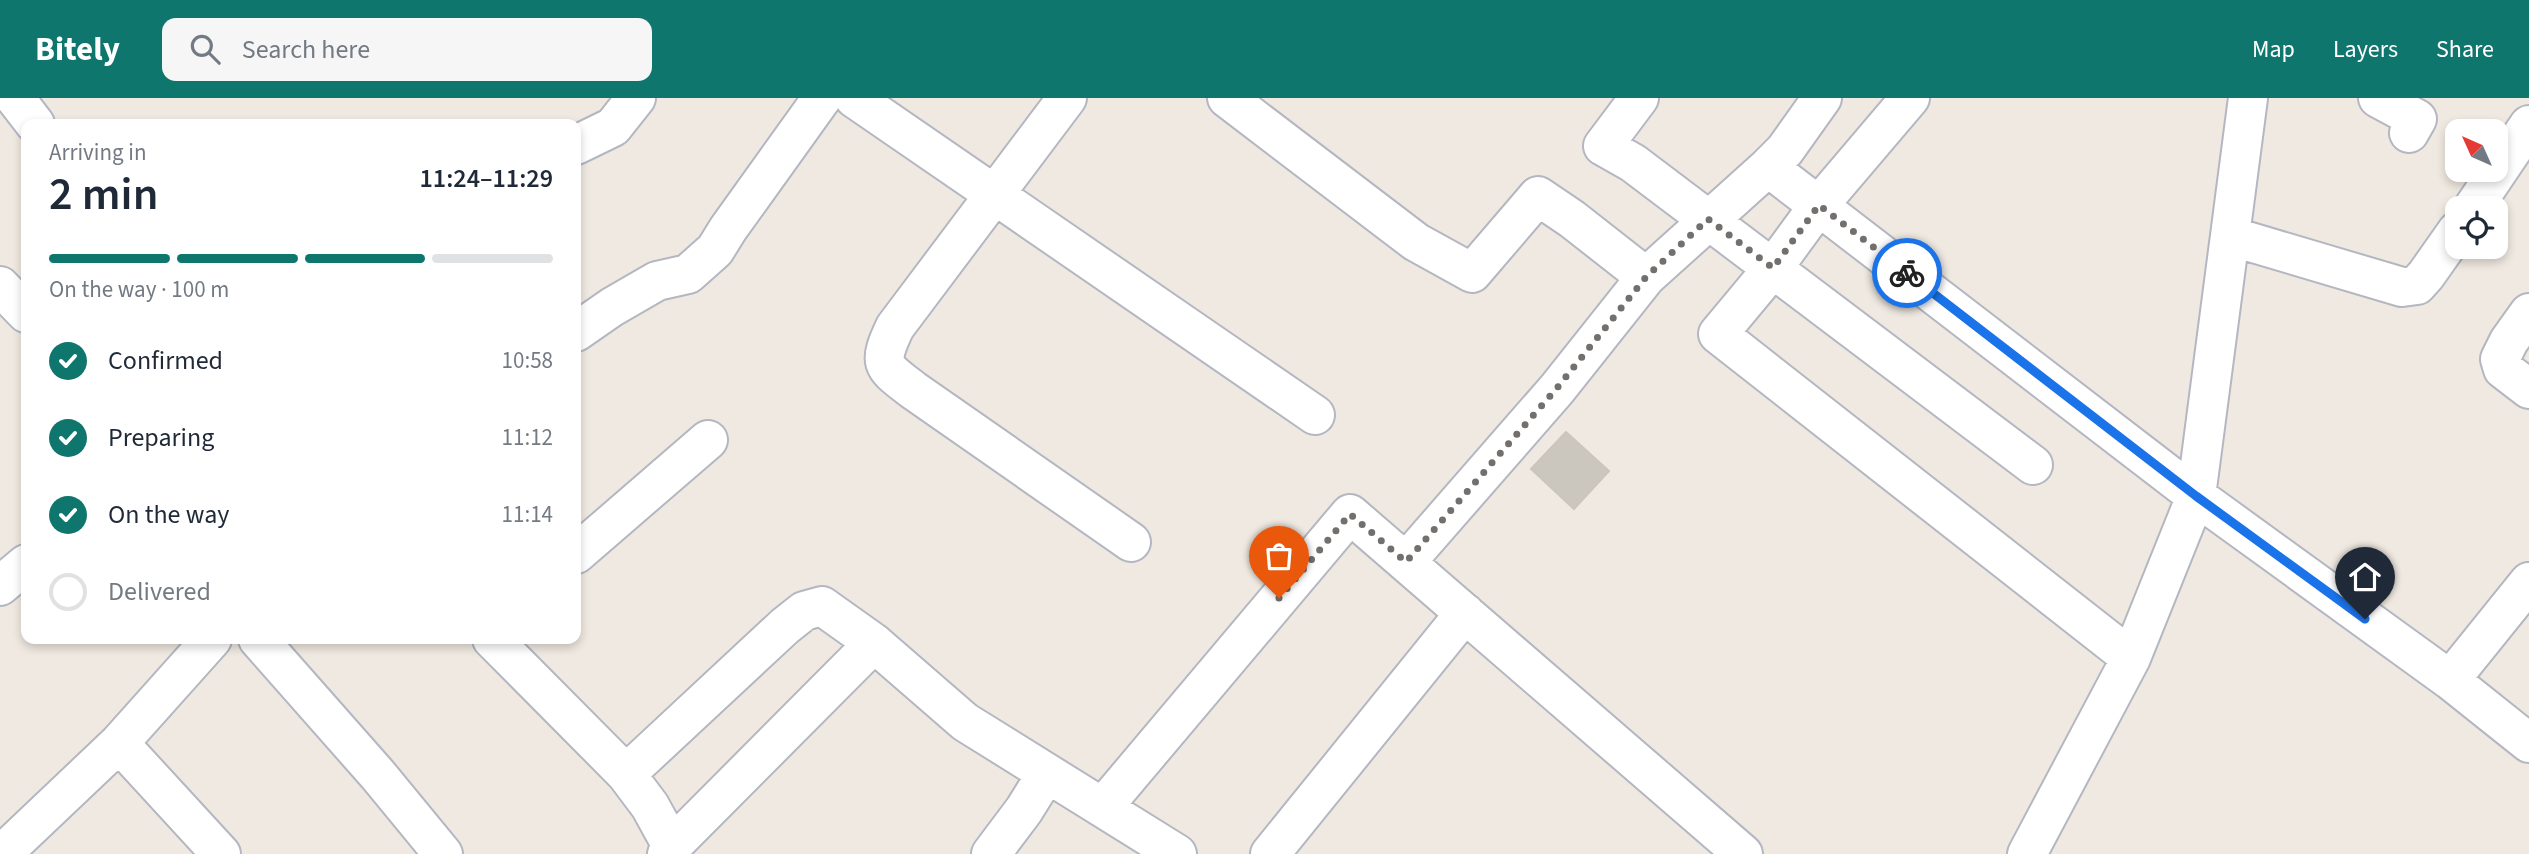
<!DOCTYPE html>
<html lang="en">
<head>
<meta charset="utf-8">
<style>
  :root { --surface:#fff; --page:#f6f6f7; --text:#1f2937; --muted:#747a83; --line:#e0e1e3; --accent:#0f766e }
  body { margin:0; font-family:"Source Sans 3",sans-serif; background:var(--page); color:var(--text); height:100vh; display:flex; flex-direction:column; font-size:26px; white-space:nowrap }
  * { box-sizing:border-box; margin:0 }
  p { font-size:23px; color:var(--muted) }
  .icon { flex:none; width:38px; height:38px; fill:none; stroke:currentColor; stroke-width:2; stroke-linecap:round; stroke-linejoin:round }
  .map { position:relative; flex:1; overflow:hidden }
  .side { position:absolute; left:21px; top:21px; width:560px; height:525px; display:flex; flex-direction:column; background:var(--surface); border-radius:14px; box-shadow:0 4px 10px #0003 }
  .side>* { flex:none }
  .needle { width:46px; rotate:315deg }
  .controls { position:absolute; left:2445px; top:21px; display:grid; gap:14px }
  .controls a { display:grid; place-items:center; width:63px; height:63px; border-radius:14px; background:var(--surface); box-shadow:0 4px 10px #0003; font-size:35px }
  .pin { position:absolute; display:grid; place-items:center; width:60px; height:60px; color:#fff; margin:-72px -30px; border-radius:50% 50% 50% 0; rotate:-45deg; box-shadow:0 0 7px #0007 }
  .pin .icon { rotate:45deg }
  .courier { position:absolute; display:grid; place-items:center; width:70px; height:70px; margin:-35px; border:5px solid #1a73e8; border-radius:50%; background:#fff; color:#222; box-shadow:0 2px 9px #0007 }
  .summary em { font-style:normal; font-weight:600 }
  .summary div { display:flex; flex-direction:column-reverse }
  .summary { display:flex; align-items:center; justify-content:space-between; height:119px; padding:0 28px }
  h1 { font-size:46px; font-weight:600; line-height:52px }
  .bar { display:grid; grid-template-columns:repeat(4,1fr); gap:10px 7px; align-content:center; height:84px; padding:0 28px }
  .bar i { height:9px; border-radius:5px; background:var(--line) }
  .bar .selected { background:var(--accent) }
  .bar p { grid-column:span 4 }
  ol { padding:0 28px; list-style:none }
  li { display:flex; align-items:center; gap:21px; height:77px }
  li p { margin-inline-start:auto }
  li .icon { padding:7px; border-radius:50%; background:var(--accent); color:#fff; stroke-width:4 }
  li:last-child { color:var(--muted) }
  li i { width:38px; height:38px; border:4px solid var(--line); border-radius:50% }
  header { display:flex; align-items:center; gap:42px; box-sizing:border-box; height:98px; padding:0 35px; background:var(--accent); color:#fff }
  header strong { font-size:33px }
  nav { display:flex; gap:38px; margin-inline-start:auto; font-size:24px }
  .search { width:490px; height:63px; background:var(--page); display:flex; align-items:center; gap:18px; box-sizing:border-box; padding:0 24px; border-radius:14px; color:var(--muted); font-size:26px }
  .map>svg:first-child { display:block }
</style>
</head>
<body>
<header>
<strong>Bitely</strong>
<div class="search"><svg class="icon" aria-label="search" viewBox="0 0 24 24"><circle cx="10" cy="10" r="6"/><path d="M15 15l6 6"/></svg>Search here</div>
<nav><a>Map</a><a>Layers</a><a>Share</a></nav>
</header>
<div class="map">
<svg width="2529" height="756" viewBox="0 0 2529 756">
  <rect width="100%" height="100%" fill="#efe9e1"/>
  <path fill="#cbc7bf" stroke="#cbc5ba" stroke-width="2" d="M1566,334l43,39 -35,38 -43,-40z"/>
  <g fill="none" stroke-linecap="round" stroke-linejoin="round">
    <g stroke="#b4b7c1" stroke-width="42">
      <path id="minor" d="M15,0l20,26
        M854,0l461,317
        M1067,0l-172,229c-18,38 -13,39 18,63l218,152
        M1227,0l189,144 56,31 66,-77 34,23 74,58
        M1639,0l-36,48 30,17 400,302
        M1910,0l-91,107 -46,63 -55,66 413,324
        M2378,0l39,21 -8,14
        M576,47l37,-18 23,-29
        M1768,69l428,329 254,184 79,63
        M2473,110l56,-83
        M2230,138l172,51 15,-2 9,-10 31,-44
        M0,188l26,27
        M2529,215l-20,28 -9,18 3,10 26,20
        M576,234l36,-25 45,-26 31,-7 27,-24 13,-21 94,-131
        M576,456l132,-114
        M1406,464l151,-173 89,-112 122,-110 17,-17 37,-52
        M0,488l26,-22
        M258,541l120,136 65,79
        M492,541l134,135 24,32 22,40 -5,8
        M2450,582l79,-98
        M119,645l102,111
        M626,676l159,-148 19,-15 18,-5 52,37 91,79 212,132
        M1103,709l247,-293 393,340
        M672,748l202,-203
        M2,756l117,-111 93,-104
        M991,756l33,-44 23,-37
        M1270,756l195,-241
        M2027,756l104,-196 65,-162 52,-398"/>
    </g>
    <use href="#minor" stroke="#fff" stroke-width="38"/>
  </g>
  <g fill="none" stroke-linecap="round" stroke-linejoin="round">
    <path stroke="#726f6d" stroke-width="7" stroke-dasharray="0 12.6" d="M1279,500l71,-84 56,48 151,-174 89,-111 62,-58 65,49 46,-63 88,68"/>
    <path stroke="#1a73e8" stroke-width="9" d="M1907,175l289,223 169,123"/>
  </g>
</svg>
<div class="controls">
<a><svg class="needle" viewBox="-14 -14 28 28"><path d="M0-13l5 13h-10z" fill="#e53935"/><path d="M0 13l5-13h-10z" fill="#747a83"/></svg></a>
<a><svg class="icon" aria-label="locate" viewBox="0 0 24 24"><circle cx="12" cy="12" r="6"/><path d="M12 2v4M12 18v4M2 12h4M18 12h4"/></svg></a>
</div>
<div class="pin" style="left:1279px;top:500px;background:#ea580c"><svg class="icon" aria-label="bag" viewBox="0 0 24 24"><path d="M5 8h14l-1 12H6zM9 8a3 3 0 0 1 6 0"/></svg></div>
<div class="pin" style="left:2365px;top:521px;background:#1f2937"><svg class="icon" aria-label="home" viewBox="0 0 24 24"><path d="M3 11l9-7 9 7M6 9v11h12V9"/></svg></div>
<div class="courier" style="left:1907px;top:175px"><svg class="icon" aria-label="bike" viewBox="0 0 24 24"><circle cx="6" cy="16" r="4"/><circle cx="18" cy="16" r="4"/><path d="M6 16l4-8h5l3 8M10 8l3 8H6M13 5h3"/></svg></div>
<section class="side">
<div class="summary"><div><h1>2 min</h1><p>Arriving in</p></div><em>11:24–11:29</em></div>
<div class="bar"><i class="selected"></i><i class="selected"></i><i class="selected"></i><i></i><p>On the way · 100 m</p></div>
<ol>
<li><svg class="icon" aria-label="check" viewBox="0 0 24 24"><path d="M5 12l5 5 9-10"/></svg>Confirmed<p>10:58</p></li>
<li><svg class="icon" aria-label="check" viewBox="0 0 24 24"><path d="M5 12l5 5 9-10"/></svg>Preparing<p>11:12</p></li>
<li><svg class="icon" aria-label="check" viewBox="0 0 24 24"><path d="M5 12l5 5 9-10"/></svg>On the way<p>11:14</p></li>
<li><i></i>Delivered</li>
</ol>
</section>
</div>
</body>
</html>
